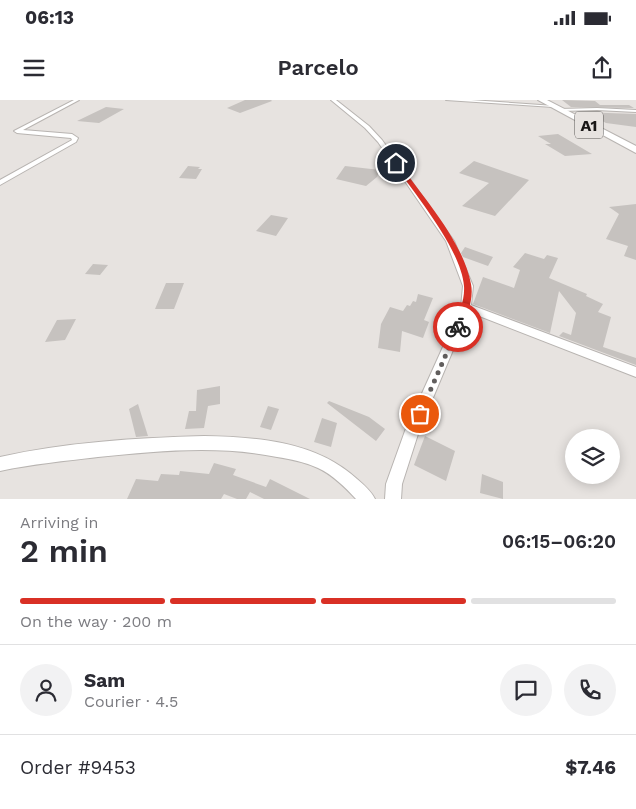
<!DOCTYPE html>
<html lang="en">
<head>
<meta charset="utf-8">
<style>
  :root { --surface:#fff; --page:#f2f2f3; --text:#2b2b33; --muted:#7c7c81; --line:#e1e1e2; --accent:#d93025 }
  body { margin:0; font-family:"Work Sans",sans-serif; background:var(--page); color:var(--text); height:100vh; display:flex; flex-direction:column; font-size:19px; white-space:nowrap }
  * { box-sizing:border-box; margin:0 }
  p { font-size:16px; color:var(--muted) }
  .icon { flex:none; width:28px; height:28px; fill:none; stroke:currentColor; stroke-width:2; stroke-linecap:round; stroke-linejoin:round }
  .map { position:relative; height:399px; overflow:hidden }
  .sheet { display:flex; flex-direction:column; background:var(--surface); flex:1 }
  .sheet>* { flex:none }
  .tools { position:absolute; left:565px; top:329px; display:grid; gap:10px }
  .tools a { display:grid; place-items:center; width:55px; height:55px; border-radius:50%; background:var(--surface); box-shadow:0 2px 12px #0003; font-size:25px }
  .pin { position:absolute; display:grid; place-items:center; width:42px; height:42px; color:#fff; margin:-21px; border:2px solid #fff; border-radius:50%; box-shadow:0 1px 5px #0007 }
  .courier { position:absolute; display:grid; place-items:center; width:50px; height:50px; margin:-25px; border:4px solid #d93025; border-radius:50%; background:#fff; color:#222; box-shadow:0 1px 6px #0007 }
  .head em { font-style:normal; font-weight:600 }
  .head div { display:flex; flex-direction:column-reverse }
  .head { display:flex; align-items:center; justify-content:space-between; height:85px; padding:0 20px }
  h1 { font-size:32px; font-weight:600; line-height:38px }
  .bar { display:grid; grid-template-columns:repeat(4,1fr); gap:8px 5px; align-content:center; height:60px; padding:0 20px }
  .bar i { height:6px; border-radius:4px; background:var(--line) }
  .bar .current { background:var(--accent) }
  .bar p { grid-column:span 4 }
  .line { display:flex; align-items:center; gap:12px; padding:0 20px; border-top:1px solid var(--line) }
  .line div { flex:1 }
  .round { display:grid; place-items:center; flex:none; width:52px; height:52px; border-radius:26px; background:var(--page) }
  .status { display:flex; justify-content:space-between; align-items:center; height:35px; padding:0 25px; background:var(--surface); direction:ltr }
  .status svg { height:14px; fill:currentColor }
  header { display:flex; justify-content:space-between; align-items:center; height:65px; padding:0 20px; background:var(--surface); font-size:22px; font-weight:600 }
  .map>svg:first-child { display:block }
</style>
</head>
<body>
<div class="status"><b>06:13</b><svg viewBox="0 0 49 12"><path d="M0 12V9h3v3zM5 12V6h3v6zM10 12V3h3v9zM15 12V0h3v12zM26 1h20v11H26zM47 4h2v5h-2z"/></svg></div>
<header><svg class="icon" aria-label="menu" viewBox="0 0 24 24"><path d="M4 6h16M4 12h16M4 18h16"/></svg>Parcelo<svg class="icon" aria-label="share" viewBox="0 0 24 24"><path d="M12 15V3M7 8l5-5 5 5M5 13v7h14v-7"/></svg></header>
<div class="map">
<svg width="636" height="399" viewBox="0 0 636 399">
  <rect width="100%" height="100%" fill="#e7e3e0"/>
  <path fill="#c6c2bf" d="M245,0h26l1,1 -32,12 -13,-5z
    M562,0l33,1 5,4h29l5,3 -63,-1z
    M106,7l18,2 -25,14 -22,-2z
    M579,12l57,2v13l-30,-4 -13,-7 -10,-1z
    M558,34l34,20 -27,2 -20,-12h6l-13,-8z
    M474,61l55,19 -34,36 -33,-10 27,-23 -30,-10z
    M188,66l12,1 -2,2h4l-6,10 -17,-1z
    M345,66l35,4 -3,7 -11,9 -30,-7z
    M636,104v56l-12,-4 4,-10 -22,-7 13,-25 -10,-7z
    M271,115l17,3 -12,18 -20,-5z
    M465,147l28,10 -5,9 -25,-9 -2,-4z
    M525,153l19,6 3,-4 11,3 -9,20 38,16 -1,2 17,8 -5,8 13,5 -8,30 33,11v7l-77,-29 4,-4 8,3 5,-22 -17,-22 -9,42 -77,-29 10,-27 31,11 6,-18 -7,-3z
    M93,164l15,1 -8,10 -15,-1z
    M166,183h18l-10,26h-19z
    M418,194l15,4 -9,22 5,2 -6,16 -21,-7 -2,21 -22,-4 3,-24 9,-17 13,4 4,-6 3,1 3,-5 3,1z
    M76,219l-11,21 -20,2 12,-22z
    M220,286v18l-12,2 -4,22 -19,1 4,-18h7l1,-21z
    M329,301l40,16 16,12 -9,12 -49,-38z
    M138,304l10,32 -12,1 -7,-28z
    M268,306l11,3 -8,21 -11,-3z
    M322,318l15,5 -6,24 -17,-5z
    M425,336l30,15 -9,30 -32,-16z
    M214,363l22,6 -3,6 33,12 4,-8 40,20h-46l-14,-7 -4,7h-9l-13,-5 -3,5h-94l9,-20 22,2 3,-7 18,1 1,-4 29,3z
    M482,374l21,8v17l-23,-6z"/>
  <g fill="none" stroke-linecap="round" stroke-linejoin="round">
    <g stroke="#b8b4b1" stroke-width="2">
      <path id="minor" d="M74,0h5l-56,30 49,4 6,4 -2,4 -76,43v-5l72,-40 -1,-2 -54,-5 -3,-2z
        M331,0h5l33,26 13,14 72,101 19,45 -2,19 165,62v10l-167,-65 -50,119 -17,53 -1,15h-16l1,-15 19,-53 56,-124 2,-21 -17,-45 -68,-99 -13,-14z
        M446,0h25l84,6 -2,1z
        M597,8l39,2v2l-39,-2 -37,1 -2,-1 2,-1z
        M204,336c53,1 112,5 153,43 7,6 14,12 18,20h-19c-11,-12 -23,-24 -38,-31 -13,-6 -28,-9 -41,-11 -59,-12 -119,-6 -179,0 -33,4 -66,7 -98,14v-14c66,-15 136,-19 204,-21z"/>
    </g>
    <g stroke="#b8b4b1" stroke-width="2">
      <path id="trunk" d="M538,0h9l89,46v7z"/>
    </g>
    <use href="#minor" fill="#fff" fill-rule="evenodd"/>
    <use href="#trunk" fill="#fff" fill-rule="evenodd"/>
  </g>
  <path fill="#d93025" d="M398,62c25,35 65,79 73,122 3,15 -4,32 -10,45h-6l-2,-2c6,-13 12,-27 11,-41 -3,-37 -49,-92 -71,-123z"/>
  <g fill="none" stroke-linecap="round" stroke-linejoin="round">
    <path stroke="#615e5d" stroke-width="5" stroke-dasharray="0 9" d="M420,314l38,-87"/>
  </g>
  <g text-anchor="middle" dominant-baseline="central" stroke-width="4.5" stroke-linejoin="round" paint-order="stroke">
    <rect fill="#e7e3e0" stroke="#575453" stroke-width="1" x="575" y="11.5" width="28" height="27" rx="4"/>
    <g font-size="16" font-weight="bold" fill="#191716">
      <text x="589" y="25">A1</text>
    </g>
  </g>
</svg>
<div class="tools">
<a><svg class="icon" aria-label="layers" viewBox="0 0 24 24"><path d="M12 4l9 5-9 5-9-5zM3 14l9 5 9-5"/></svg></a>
</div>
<div class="pin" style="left:420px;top:314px;background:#ea580c"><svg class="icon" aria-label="bag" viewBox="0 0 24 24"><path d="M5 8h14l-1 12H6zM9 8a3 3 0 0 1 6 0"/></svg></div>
<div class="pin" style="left:396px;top:63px;background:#1f2937"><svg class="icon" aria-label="home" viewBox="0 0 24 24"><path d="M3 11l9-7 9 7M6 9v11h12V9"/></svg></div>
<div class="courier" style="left:458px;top:227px"><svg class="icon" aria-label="bike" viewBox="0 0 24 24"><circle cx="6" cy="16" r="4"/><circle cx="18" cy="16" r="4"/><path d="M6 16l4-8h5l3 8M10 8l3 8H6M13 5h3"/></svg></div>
</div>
<section class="sheet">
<div class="head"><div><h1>2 min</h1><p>Arriving in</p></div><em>06:15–06:20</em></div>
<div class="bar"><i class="current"></i><i class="current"></i><i class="current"></i><i></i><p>On the way · 200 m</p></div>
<div class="line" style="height:90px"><a class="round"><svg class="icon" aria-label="person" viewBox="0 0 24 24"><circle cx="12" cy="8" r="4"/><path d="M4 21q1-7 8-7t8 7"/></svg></a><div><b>Sam</b><p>Courier · 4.5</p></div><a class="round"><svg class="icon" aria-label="chat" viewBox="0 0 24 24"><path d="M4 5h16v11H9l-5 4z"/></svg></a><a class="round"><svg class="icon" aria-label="phone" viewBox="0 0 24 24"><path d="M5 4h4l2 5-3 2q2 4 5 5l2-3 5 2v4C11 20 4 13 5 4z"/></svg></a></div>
<div class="line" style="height:65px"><div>Order #9453</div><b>$7.46</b></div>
</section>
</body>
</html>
